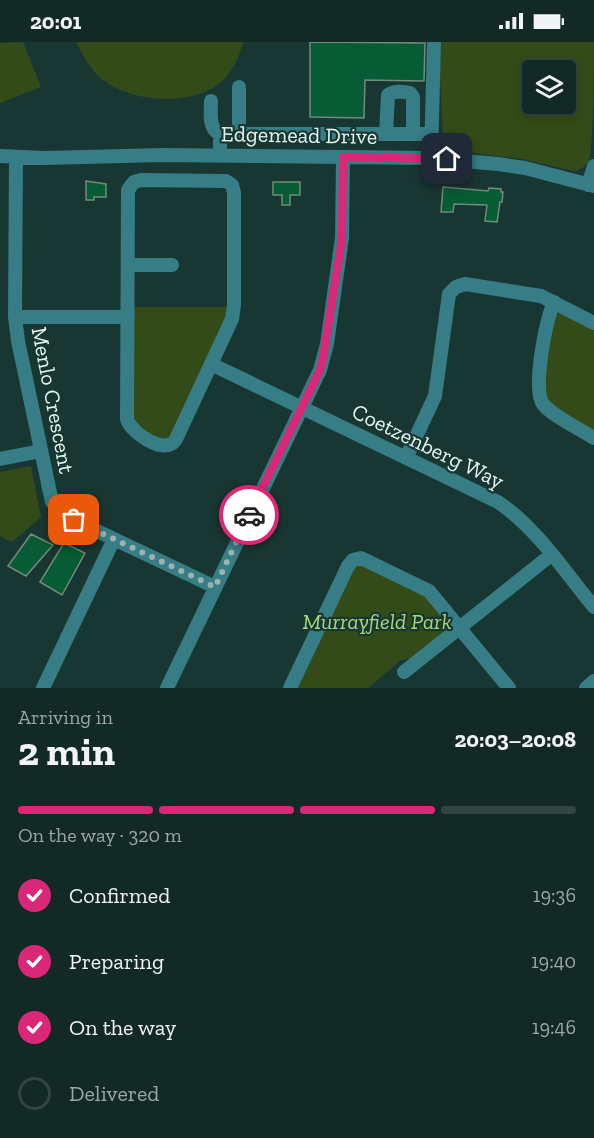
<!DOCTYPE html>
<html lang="en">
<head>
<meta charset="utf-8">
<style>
  :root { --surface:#132926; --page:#1c312e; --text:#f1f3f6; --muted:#9da6a7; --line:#324543; --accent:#db2777 }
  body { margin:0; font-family:"Zilla Slab",serif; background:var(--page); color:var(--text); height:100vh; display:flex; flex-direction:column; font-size:22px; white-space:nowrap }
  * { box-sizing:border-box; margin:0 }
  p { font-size:20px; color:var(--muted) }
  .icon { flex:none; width:33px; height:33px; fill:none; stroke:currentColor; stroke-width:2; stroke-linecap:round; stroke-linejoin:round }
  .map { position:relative; height:646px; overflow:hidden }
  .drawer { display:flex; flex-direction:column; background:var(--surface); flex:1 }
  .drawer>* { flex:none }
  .buttons { position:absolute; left:522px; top:18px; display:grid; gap:12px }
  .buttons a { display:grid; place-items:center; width:54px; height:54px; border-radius:6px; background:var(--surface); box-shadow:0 3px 9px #0003,0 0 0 2px var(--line); font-size:30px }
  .pin { position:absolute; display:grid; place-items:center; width:51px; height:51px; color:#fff; margin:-26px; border-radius:12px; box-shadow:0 3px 9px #0006 }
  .courier { position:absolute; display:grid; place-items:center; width:60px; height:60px; margin:-30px; border:4px solid #db2777; border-radius:50%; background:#fff; color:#222; box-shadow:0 2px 8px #0007 }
  .summary em { font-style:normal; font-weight:700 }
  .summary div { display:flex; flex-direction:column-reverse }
  .summary { display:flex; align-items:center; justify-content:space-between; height:102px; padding:0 18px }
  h1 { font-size:39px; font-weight:700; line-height:45px }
  .bar { display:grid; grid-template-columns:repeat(4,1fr); gap:9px 6px; align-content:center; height:72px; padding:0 18px }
  .bar i { height:8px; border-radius:4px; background:var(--line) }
  .bar .selected { background:var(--accent) }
  .bar p { grid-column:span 4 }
  ol { padding:0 18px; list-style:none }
  li { display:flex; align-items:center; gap:18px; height:66px }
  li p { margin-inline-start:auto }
  li .icon { padding:6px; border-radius:50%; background:var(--accent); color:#fff; stroke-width:4 }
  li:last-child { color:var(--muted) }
  li i { width:33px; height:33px; border:3px solid var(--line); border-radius:50% }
  .status { display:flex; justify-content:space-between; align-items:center; height:42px; padding:0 30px; background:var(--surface); direction:ltr }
  .status svg { height:16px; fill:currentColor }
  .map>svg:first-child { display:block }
</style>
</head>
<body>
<div class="status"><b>20:01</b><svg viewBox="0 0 49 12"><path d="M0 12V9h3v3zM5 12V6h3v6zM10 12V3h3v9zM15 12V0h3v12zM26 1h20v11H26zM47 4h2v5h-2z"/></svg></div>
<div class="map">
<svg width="594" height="646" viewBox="0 0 594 646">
  <rect width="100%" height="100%" fill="#193732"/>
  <path fill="#334b18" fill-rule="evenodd" d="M23,0l18,45 -41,16v-60z
    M76,0h168c-6,16 -12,32 -27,43 -32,23 -99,17 -124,-15 -7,-8 -12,-19 -17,-28z
    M438,0h156c0,27 0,97 -5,119 -3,5 -9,9 -15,10l-52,-12 -65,-8c-9,-2 -12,-6 -14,-14zM532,28h34v34h-34z
    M133,265h96l-1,9 -57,121 -7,4 -24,-12 -7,-7z
    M561,270l33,16v103l-48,-29 -4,-5 11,-78 3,-5z
    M31,424l10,51 -29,25 -12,-6v-64z
    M358,522l64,28 28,34 -1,3 -37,29 -11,2 -33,28h-73l57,-120z"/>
  <path fill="#075c35" stroke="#728b7a" stroke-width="1.5" d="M310,0l115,1 -1,38 -59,-1 -1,38 -54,-1z
    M86,139l20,3v13h-12v3h-8z
    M273,140h27v13h-10v10h-8v-10h-9z
    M443,145l45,4 1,-3 12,1v3h2l-1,10h-2l-3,20 -12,-1 2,-16 -33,-1 -1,8h-12z
    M31,492l22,11 -27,31 -18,-10z
    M64,501l21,10 -23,42 -22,-13z"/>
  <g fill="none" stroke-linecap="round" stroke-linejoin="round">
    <path stroke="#367d86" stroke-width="14" d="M211,59c0,12 -3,28 9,33
      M239,92v-47
      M386,92l2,-39c5,-4 15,-4 22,-2l3,4v37
      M220,113v-21h212
      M0,114l45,2 117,-3 269,3 67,6 27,4 69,18
      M16,116l-1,159 3,24 34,161 11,11 11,7 141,67
      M431,116l3,-116
      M141,138l85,1 6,4 2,8v112l-2,14 -55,118c-1,2 -3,6 -6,7 -13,7 -41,-13 -44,-25l1,-229 6,-8z
      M588,143l6,-19
      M128,223h44
      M554,260c-8,18 -22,87 -11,102 8,11 38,26 51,34
      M15,275h113
      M211,322l287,138c39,26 66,69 96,105
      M406,416l29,-62 14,-102 7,-7 9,-3 76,12 53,27
      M0,417l41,-8
      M404,630l147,-117
      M43,646l71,-149
      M167,646l153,-318 7,-26 15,-106 1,-81
      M290,646l58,-122 5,-6 8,-2 68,33 80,97
      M586,646l8,-7"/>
  </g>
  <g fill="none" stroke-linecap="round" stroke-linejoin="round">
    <path stroke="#9db2ae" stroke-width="6" stroke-dasharray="0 10.8" d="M74,478l141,67 34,-72"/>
    <path stroke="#db2777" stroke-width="8" d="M249,473l71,-145 3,-12 19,-120 1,-81 104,2"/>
  </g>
  <g text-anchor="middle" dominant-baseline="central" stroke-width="4.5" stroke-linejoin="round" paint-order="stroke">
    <g font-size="22" fill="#e4f5f1" stroke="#193732">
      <text transform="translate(299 93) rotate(1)">Edgemead Drive</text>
      <text transform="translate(53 358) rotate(79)">Menlo Crescent</text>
      <text transform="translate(428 404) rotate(26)">Coetzenberg Way</text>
    </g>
    <g font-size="22" font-style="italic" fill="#a9d77c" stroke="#193732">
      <text x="377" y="579">Murrayfield Park</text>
    </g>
  </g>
</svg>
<div class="buttons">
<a><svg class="icon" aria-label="layers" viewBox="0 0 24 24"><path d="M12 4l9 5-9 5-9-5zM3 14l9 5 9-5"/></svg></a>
</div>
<div class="pin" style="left:74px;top:478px;background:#ea580c"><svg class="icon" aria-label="bag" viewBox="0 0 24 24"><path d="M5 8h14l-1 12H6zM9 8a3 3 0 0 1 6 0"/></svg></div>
<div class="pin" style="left:447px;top:117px;background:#1f2937"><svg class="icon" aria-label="home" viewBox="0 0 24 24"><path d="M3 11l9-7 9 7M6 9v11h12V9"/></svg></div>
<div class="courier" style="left:249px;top:473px"><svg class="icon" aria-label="car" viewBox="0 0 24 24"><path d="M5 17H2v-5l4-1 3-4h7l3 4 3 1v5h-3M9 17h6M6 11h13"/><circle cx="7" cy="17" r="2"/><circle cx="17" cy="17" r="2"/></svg></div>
</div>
<section class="drawer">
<div class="summary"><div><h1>2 min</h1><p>Arriving in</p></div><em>20:03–20:08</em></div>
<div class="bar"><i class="selected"></i><i class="selected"></i><i class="selected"></i><i></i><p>On the way · 320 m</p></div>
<ol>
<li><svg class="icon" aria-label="check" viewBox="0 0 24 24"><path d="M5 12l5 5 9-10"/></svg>Confirmed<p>19:36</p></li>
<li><svg class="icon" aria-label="check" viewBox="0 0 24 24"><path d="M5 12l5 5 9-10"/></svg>Preparing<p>19:40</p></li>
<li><svg class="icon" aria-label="check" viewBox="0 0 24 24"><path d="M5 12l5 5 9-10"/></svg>On the way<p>19:46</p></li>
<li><i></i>Delivered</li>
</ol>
</section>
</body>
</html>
